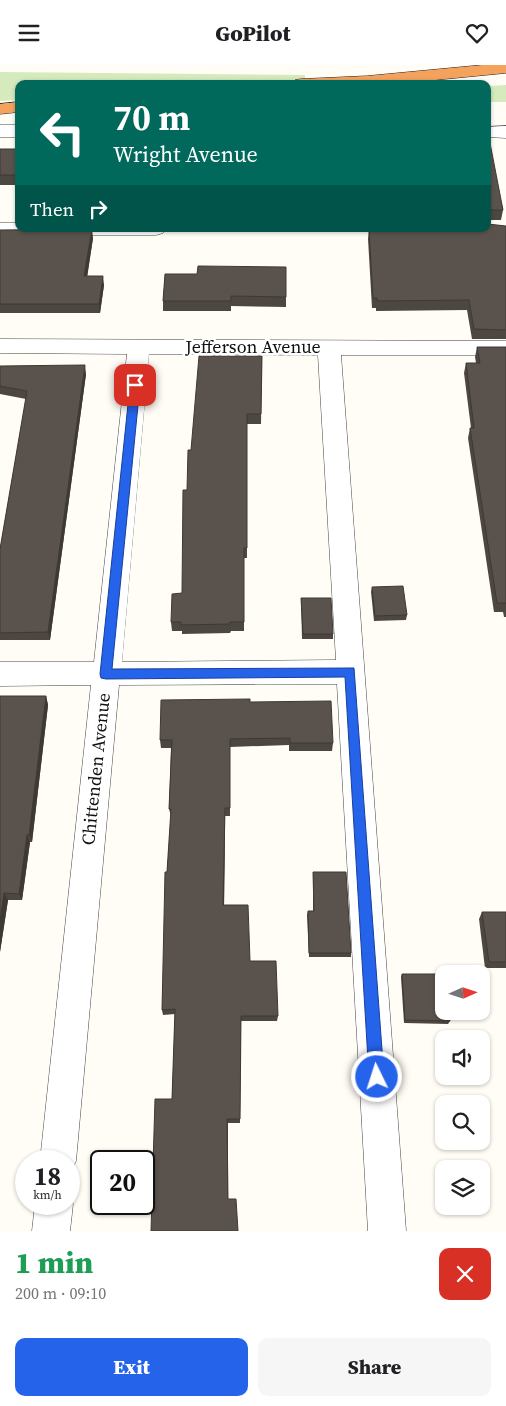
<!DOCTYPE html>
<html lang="en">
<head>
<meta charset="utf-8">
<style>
  :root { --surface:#fff; --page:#f6f6f6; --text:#202124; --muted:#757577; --accent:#2563eb }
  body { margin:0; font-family:"Source Serif 4",serif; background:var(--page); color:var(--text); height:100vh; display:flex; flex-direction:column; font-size:19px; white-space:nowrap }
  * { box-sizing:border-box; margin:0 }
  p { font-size:16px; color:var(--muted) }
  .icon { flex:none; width:28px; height:28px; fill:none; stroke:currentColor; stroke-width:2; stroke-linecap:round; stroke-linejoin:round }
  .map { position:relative; height:1166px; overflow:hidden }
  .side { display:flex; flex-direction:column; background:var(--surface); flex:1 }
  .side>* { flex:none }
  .top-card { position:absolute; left:15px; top:15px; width:476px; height:152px; border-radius:10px; box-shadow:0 1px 4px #0004; background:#00695c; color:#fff; overflow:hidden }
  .needle { width:32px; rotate:87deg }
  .controls { position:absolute; left:435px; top:900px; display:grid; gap:10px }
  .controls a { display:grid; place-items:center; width:55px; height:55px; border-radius:10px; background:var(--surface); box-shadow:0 1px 4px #0004; font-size:25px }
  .speed { position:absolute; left:15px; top:1085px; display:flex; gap:10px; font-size:25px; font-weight:700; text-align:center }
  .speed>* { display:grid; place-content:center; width:65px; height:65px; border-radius:50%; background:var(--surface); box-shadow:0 1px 4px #0004; line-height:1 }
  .speed small { font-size:12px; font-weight:400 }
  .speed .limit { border:2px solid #111; border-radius:8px; background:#fff; color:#111 }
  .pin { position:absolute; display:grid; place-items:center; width:42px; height:42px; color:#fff; margin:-21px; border-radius:10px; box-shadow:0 2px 8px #0006 }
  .me { position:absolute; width:55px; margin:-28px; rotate:356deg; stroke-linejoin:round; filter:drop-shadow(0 0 4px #0008) }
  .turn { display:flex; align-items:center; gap:18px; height:105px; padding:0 15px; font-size:22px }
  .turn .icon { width:65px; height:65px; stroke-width:2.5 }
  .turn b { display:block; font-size:35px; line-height:42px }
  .then { display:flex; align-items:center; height:48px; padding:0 15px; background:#0003; gap:10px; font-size:19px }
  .round { display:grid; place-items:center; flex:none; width:52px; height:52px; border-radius:10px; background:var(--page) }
  .overview { display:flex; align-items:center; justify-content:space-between; height:85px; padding:0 15px }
  h1 { font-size:30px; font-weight:800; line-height:38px; color:#1e9e55 }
  .button { display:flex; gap:10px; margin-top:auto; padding:10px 15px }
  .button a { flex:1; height:58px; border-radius:10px; background:var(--accent); color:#fff; font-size:20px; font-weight:800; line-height:58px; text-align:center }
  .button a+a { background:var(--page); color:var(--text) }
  header { display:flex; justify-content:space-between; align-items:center; height:65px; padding:0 15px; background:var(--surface); font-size:22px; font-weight:800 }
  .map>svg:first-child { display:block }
</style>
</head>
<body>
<header><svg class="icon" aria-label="menu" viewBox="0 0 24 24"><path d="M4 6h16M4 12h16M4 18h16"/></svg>GoPilot<svg class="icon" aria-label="heart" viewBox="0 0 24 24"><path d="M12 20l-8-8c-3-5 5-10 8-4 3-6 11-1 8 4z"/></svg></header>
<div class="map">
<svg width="506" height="1166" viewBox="0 0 506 1166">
  <rect width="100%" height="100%" fill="#fffdf5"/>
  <g fill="#d5ebbd">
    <polygon points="0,7 305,10 305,14 230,19 19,19 19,35 0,36"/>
    <polygon points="506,20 506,37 488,37 488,21"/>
  </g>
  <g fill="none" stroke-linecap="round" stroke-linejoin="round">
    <defs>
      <g id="minor">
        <rect x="0" y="60" width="19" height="12"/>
        <polygon points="506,61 506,73 488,72 488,62"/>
        <polygon points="0,158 19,158 19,164 166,164 163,168 156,170 0,170"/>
        <path d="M0 274 506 276V290H341L406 1166H368L337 619 119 620 76 1096 69 1110V1096H40L91 620 0 621V597H94L127 289 0 288ZM149 289 318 290 336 595 122 597Z"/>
        <polygon points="69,1130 73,1139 70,1166 32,1166 35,1139 69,1139"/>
      </g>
      <g id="highway">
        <polygon points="483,0 506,0 506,8 394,19 292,19 295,15 301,14 367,11"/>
        <polygon points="19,37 19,47 0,49 0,39"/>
      </g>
    </defs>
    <use href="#minor" stroke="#444" stroke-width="1"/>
    <use href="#highway" stroke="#222" stroke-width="1"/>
    <use href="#minor" fill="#fff" fill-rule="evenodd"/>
    <use href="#highway" fill="#f5a25d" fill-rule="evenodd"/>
  </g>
  <g fill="#4d4742">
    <polygon points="488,78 503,145 501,155 488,155"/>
    <rect x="0" y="84" width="19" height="36"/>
    <polygon points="506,161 506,274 472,274 467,245 376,246 376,243 372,243 368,174 369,164 488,164"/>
    <polygon points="0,165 93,173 87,211 104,220 100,248 0,248"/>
    <polygon points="165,209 286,232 286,242 231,241 231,246 163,246 163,236"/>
    <polygon points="477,282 506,282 506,552 504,552 503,547 494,547 468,373 470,363 471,363 464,308 466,298 476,298 475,292"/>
    <polygon points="262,291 261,359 247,359 247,493 244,493 244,566 231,566 230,568 182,569 182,566 172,566 171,557 182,528 187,425 191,385"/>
    <polygon points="0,301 86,309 50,575 0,575 0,484 26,334 0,329"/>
    <polygon points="372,522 407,550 406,555 374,556 371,527"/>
    <polygon points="301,533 333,569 333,574 302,574"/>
    <polygon points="0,631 46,631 48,640 32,777 30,777 22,835 8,835 0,887"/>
    <polygon points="250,637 333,678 332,686 289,686 289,680 230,682 230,751 225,751 224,840 250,896 278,951 277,956 241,956 240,1058 228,1058 228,1134 238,1166 172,1034 175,949 163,950 162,945 167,807 171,751 169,744 171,683 161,683 160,675"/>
    <polygon points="313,807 351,888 351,892 309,892 307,850 308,846 313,846"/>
    <polygon points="482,847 506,847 506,903 485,903 479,854"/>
    <polygon points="402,909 450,956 448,959 404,958 401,912"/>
  </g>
  <g fill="#3f3936">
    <polygon points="92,164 93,173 86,220 84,211"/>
    <polygon points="103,211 104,220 100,248 99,239"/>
    <polygon points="85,300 86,309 50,575 48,567"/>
    <polygon points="46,631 48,640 32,777 29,770"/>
    <polygon points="225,743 225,751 224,846 223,840"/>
    <polygon points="27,770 30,777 22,835 19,829"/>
    <polygon points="4,828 8,835 0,887 0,857"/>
  </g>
  <g fill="#5a524d" stroke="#3f3936">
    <polygon points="488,78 490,78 503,145 489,145 488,153"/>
    <rect x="0" y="84" width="19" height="26"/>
    <polygon points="488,159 506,161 506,265 474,264 469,235 377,236 377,233 373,233 369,164 488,164"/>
    <polygon points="92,164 84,211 103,211 99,239 0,239 0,165"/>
    <polygon points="198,201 286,202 286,232 231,231 231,236 163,236 165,209 197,209"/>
    <polygon points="477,282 506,282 506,539 506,538 497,538 470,363 474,363 466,298 480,298"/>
    <polygon points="199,291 262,291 261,349 247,349 247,483 244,483 244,557 230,557 230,559 181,560 181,557 171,557 172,529 182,528 183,425 187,425 188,385 191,385"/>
    <polygon points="85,300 48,567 0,568 0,484 27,326 0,321 0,301"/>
    <polygon points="403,521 407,550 375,551 372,522"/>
    <polygon points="301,533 331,533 333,569 303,569"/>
    <polygon points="0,631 46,631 29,770 27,770 19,829 4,828 0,857"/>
    <polygon points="250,634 250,637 331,636 333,678 290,678 290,673 230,674 230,743 225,743 223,840 248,840 250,896 276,896 278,951 241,951 240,1054 227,1054 228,1134 236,1134 238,1166 151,1166 155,1034 172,1034 175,944 162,945 165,807 167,807 171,744 169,744 172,675 160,675 161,635"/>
    <polygon points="313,807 346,807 351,888 309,888 308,846 314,846"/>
    <polygon points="482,847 506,847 506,897 489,897"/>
    <polygon points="402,909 444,909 444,946 449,946 450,956 405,955"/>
  </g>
  <polygon fill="#2563eb" stroke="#184099" points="135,317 140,320 112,604 354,603 384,1012 382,1017 377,1019 371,1017 369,1012 345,612 106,614 101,613 100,609 130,320"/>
  <g text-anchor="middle" stroke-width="5" stroke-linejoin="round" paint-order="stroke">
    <g font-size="18" fill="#111" stroke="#fff">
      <text x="253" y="288">Jefferson Avenue</text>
      <text transform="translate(96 704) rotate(-84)" y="6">Chittenden Avenue</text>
    </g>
  </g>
</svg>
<div class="controls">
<a><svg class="needle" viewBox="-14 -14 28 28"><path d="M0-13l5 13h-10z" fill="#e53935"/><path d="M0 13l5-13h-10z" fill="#757577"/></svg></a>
<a><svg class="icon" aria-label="sound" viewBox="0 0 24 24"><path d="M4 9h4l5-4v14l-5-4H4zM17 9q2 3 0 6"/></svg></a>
<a><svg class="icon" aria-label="search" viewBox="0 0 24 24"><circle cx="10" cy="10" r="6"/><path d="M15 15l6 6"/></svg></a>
<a><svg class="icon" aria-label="layers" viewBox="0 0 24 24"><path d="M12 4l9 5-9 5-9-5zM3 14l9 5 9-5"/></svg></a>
</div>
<div class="speed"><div>18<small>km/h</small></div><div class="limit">20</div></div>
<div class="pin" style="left:135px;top:320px;background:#d93025"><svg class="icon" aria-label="arrive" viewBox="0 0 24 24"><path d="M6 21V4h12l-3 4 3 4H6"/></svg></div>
<svg class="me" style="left:377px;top:1012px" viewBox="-20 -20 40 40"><circle r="17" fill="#2563eb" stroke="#fff" stroke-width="3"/><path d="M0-11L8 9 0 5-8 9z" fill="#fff"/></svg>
<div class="top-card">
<div class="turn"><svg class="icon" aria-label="left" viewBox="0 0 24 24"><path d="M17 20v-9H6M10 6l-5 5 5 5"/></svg><div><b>70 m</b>Wright Avenue</div></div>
<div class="then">Then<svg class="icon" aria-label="right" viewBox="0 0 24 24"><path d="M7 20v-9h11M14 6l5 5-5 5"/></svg></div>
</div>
</div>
<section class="side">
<div class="overview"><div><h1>1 min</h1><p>200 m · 09:10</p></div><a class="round" style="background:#d93025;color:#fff"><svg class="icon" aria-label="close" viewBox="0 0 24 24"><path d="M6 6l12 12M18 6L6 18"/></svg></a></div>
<div class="button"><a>Exit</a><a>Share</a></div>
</section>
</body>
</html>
